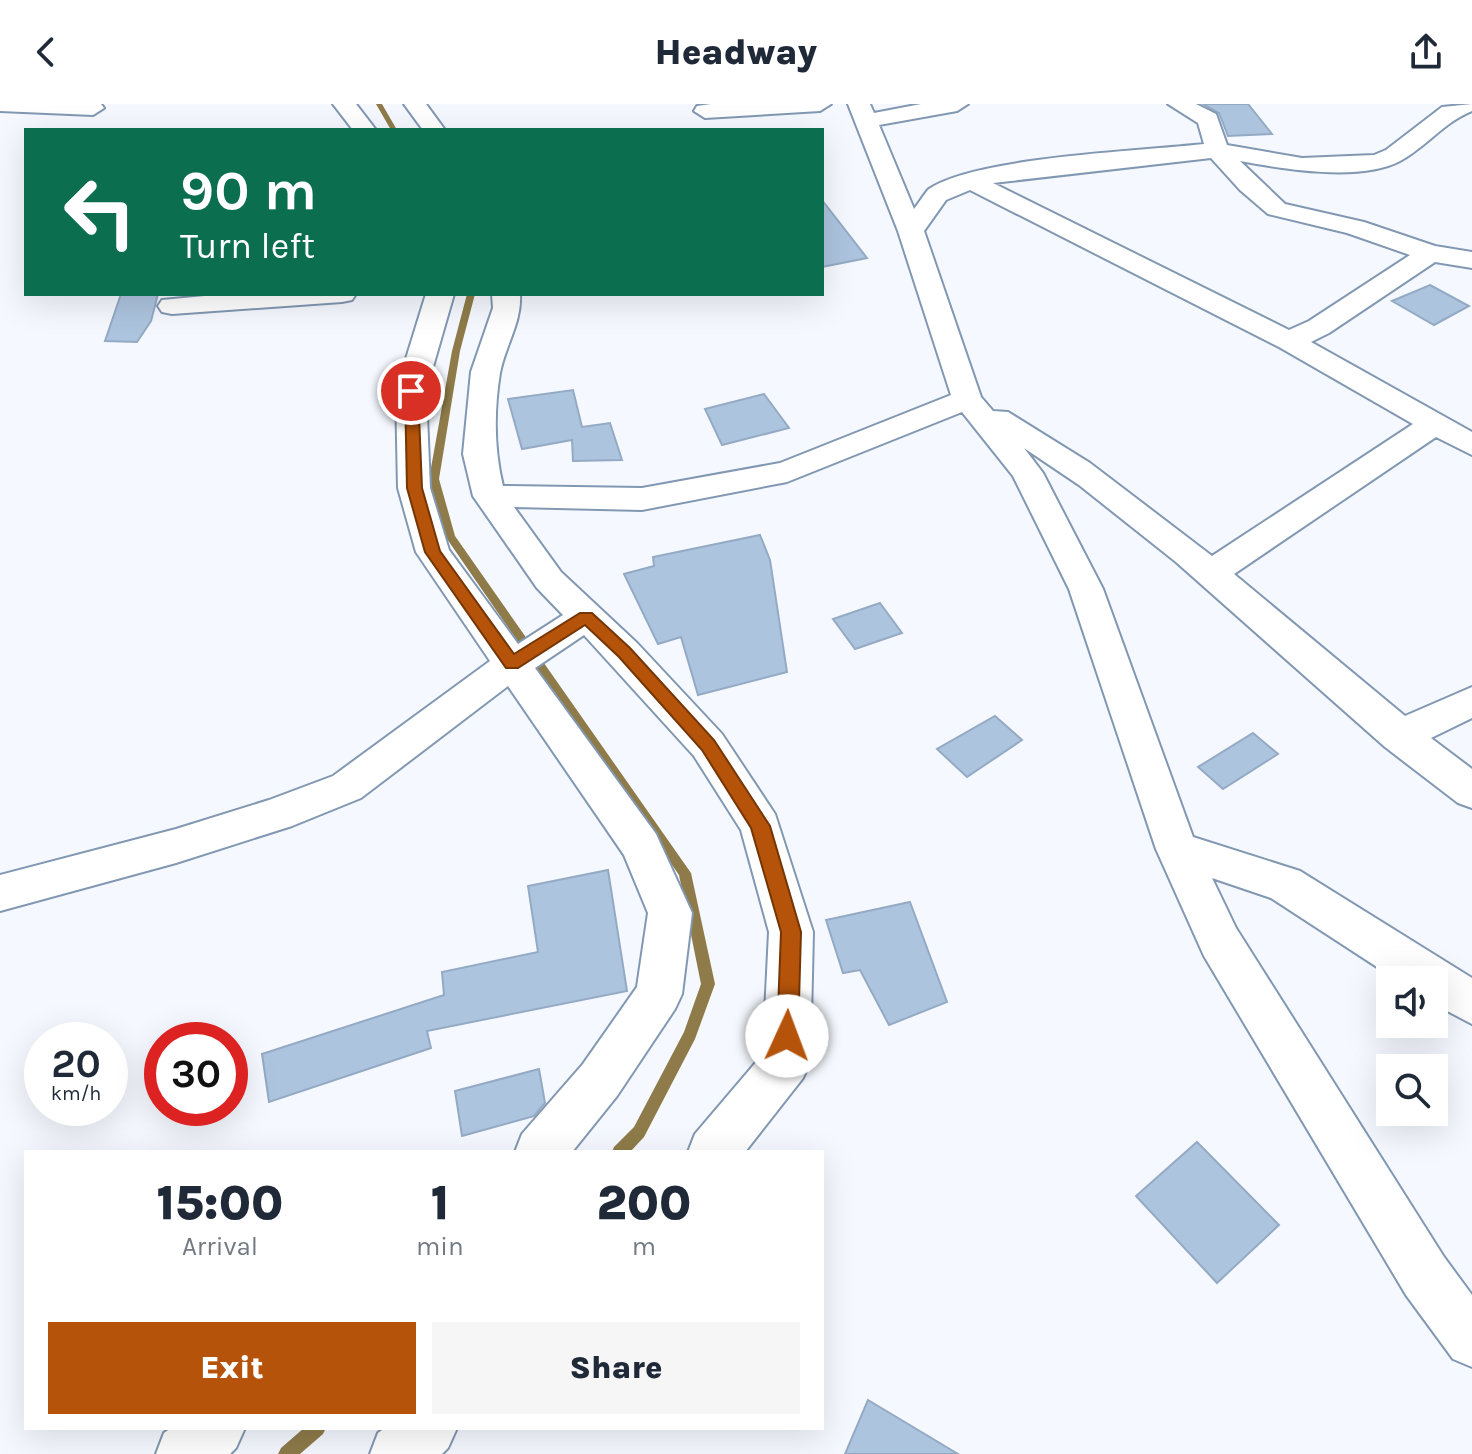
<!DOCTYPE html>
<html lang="en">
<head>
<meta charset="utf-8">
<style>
  :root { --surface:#fff; --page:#f6f6f7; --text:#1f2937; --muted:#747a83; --accent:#b45309 }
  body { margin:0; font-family:Karla,sans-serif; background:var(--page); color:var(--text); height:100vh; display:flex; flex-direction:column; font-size:30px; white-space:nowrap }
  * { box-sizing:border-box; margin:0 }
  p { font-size:26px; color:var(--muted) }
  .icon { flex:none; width:44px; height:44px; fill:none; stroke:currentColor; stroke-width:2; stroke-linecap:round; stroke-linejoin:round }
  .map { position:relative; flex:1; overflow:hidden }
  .side { position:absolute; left:24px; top:1046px; width:800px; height:280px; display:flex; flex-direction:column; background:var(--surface); border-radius:0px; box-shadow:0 8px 32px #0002 }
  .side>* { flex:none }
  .hud { position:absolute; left:24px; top:24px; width:800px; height:168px; border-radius:0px; box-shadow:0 8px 32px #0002; background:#0b6e4f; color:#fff; overflow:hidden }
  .fabs { position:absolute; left:1376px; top:862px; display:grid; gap:16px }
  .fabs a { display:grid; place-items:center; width:72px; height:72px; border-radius:0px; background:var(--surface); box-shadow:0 8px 32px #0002; font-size:40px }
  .speed { position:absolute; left:24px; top:918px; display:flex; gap:16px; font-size:40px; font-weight:700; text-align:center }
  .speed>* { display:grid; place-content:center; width:104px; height:104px; border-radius:50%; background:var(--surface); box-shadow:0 8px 32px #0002; line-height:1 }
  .speed small { font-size:20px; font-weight:400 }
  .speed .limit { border:12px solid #d22; background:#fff; color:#111 }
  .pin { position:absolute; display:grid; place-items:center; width:68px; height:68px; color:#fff; margin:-34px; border:4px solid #fff; border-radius:50%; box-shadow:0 2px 8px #0007 }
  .me { position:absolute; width:88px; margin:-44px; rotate:2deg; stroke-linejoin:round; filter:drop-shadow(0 0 6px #0008) }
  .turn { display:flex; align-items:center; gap:28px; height:168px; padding:0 24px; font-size:36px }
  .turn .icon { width:104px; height:104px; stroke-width:2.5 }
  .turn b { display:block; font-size:56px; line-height:68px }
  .eta { display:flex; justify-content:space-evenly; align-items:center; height:136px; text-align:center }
  .eta b { font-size:48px; font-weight:800; line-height:56px }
  .primary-button { display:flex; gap:16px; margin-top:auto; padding:16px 24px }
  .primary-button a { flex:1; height:92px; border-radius:0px; background:var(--accent); color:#fff; font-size:32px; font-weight:800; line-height:92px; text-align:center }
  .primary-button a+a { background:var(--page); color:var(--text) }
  header { display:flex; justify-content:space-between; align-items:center; height:104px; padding:0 24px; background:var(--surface); font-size:36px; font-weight:800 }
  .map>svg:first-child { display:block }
</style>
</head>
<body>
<header><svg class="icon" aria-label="back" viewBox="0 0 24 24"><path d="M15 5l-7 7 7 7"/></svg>Headway<svg class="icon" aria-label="share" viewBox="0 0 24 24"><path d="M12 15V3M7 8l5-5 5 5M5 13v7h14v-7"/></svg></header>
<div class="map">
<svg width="1472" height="1350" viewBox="0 0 1472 1350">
  <rect width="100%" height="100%" fill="#f5f9ff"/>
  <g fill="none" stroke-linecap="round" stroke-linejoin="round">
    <g fill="#8e7b49" fill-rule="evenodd">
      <polygon points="376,0 382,0 397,26 391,26"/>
      <polygon points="467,190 475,190 460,247 439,375 455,432 691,769 715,880 695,935 644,1033 630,1048 612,1048 614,1043 634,1023 684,928 701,880 679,771 445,432 429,375 452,247"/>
      <polygon points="304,1324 326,1324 323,1330 300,1350 278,1350 281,1344"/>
    </g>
  </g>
  <g fill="#adc4df" stroke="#94aac4" stroke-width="2">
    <polygon points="1203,0 1248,0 1272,30 1228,32 1219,9"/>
    <polygon points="822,96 867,154 822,163"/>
    <polygon points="1430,181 1469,202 1434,221 1392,197"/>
    <polygon points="121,190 158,190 151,217 137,238 105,237"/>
    <polygon points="573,286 582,323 610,319 622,356 573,357 572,336 522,345 508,295"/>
    <polygon points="764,290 789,324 722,341 705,305"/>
    <polygon points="760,431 770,456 787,568 698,591 681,533 658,540 624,470 654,462 653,453"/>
    <polygon points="880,499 902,529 855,545 833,515"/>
    <polygon points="995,612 1022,636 967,673 937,645"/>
    <polygon points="1253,629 1278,650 1223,685 1198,663"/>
    <polygon points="608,766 627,887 427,927 431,944 269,998 262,950 444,891 442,868 538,848 528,782"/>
    <polygon points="910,798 947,898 889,921 860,866 843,869 826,816"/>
    <polygon points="539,965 545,999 534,1012 462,1032 455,987"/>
    <polygon points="1197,1038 1279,1121 1217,1179 1136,1092"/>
    <polygon points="868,1296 958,1350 845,1350"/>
  </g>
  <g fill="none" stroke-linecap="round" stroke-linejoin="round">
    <defs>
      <g id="minor">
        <polygon points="0,0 101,0 104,4 93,11 0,7"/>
        <polygon points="333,0 356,0 376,26 353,26"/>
        <polygon points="404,0 426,0 445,26 423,26"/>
        <polygon points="711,0 831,0 820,7 705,14 694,7 697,2"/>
        <path d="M848 0H870L874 9 921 0H968L957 7 879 21 914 105C919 99 924 90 929 85 976 53 1142 47 1204 40L1198 19 1168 0H1196L1216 10 1227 41 1302 54 1374 51 1386 46 1442 3 1472 0V7C1444 18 1426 43 1400 57 1361 78 1283 65 1240 57L1285 100 1364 118 1435 142 1472 148V164L1435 158 1329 229 1311 238 1472 328V351L1436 333 1234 470 1405 612 1472 583V614L1431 634 1472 665V704L1458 699 1385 643 1176 458 1079 381 1024 344 1043 369 1103 485 1193 733 1300 767 1472 874V920L1434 900V876H1397L1271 794 1212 774 1236 824 1444 1153 1472 1191V1263L1453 1255 1406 1191 1204 852 1156 745 1069 485 1013 372 962 308 787 378 642 406 514 403 561 468 637 539 722 630 775 710 813 828 810 958 803 974 745 1048H688L695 1030 763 950 769 828 741 726 694 652 584 531 535 564 656 730 692 809 682 890 675 905 617 992 572 1048H515L522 1030 583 960 637 883 648 809 624 751 508 582 361 694 292 722 176 759 0 807V771L176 725 269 696 333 672 490 557 416 448 398 384 396 287 426 190H454L426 287 430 384 449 446 518 540 563 511 537 484 473 392 463 350 471 268 493 204 492 190H520C522 218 505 242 500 269 494 306 494 345 503 382L642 384 780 359 951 291 898 127ZM1211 54 1240 86 1268 110 1347 129 1410 151 1309 217 1289 226 993 79ZM970 86 1279 243 1413 320 1212 452 1090 359 1008 308 993 307 981 293 924 127 946 96Z"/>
        <polygon points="226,190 356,190 352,196 342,198 172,210 162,208 158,202 162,196"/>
        <polygon points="171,1324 245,1324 236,1344 230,1350 156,1350 164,1329"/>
        <polygon points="385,1324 457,1324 448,1344 442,1350 370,1350 378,1329"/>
      </g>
    </defs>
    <use href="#minor" stroke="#8298b2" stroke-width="4"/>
    <use href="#minor" fill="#fff" fill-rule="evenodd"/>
  </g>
  <polygon fill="#b45309" stroke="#753606" stroke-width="2" points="411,283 418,287 422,384 440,447 514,550 580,509 592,509 630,544 714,636 770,722 801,828 798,932 795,939 787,942 780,939 777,932 781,828 751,724 702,646 619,553 585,521 518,564 506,564 425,448 407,384 405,287"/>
</svg>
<div class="fabs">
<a><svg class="icon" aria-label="sound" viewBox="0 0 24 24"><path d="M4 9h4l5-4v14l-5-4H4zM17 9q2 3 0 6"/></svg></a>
<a><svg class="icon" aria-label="search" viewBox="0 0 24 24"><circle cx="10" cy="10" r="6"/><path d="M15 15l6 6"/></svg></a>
</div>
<div class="speed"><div>20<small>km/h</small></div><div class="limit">30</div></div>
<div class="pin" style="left:411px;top:287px;background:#d93025"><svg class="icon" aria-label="arrive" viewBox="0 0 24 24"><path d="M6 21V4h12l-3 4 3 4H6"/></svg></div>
<svg class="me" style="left:787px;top:932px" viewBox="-20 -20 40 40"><circle r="19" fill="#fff"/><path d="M0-13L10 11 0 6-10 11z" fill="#b45309"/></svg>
<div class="hud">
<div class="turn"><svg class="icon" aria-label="left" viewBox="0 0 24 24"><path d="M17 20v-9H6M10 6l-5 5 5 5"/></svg><div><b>90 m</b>Turn left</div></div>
</div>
<section class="side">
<div class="eta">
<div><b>15:00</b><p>Arrival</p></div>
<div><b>1</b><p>min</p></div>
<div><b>200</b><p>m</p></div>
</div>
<div class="primary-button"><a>Exit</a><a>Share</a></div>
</section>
</div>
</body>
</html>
